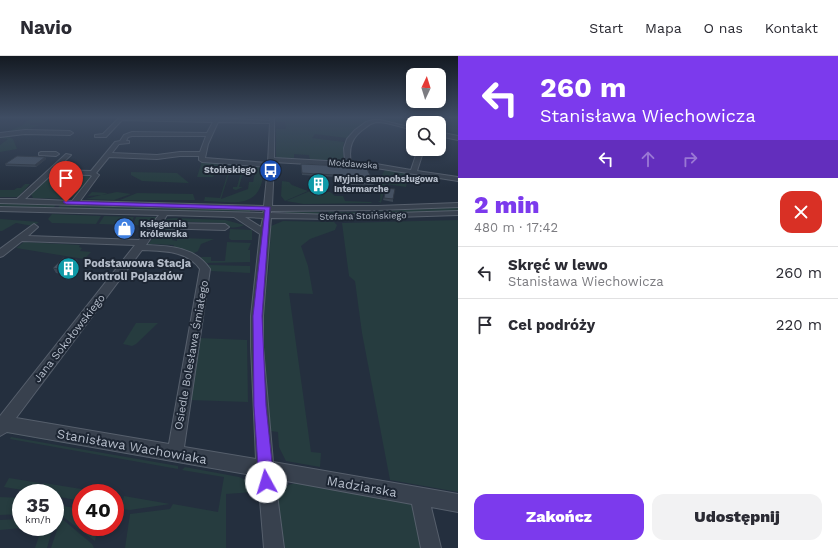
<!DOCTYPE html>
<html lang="pl">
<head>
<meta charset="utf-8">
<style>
  :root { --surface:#fff; --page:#f2f2f3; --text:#2b2b33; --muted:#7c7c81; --line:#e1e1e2; --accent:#7c3aed }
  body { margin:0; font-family:"Work Sans",sans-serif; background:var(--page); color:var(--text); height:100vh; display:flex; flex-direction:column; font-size:15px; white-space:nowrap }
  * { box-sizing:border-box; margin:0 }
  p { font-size:13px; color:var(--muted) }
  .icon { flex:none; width:22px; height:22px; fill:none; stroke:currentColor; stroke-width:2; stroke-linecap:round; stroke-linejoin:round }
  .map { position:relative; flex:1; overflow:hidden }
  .details { display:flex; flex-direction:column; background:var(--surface); width:380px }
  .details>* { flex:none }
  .top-card { background:#7c3aed; color:#fff; overflow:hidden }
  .needle { width:26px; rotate:4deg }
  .buttons { position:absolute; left:406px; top:12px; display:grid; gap:8px }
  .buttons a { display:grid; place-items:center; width:40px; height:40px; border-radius:8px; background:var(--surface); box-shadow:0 2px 6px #0003; font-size:20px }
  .speed { position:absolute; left:12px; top:428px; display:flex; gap:8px; font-size:20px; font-weight:700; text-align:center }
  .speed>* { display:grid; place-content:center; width:52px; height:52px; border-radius:50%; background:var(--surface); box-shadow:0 2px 6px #0003; line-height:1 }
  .speed small { font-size:10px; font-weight:400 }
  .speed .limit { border:6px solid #d22; background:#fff; color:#111 }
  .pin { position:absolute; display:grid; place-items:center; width:34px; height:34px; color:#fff; margin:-41px -17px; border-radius:50% 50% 50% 0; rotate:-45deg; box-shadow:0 0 4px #0007 }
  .pin .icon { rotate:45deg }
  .me { position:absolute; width:44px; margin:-22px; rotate:354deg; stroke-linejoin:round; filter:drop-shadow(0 0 3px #0008) }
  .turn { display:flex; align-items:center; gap:14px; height:84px; padding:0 16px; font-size:18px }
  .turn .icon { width:52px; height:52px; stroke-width:2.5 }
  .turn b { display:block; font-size:28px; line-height:34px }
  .lanes { display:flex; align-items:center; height:38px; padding:0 16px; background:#0003; justify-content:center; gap:20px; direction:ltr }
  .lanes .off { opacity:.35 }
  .round { display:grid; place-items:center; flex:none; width:42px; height:42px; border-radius:12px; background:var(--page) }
  .overview { display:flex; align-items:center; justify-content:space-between; height:68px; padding:0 16px }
  h1 { font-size:24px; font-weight:800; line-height:30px; color:var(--accent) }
  .cta { display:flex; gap:8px; margin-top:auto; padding:8px 16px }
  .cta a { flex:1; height:46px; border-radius:12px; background:var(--accent); color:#fff; font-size:16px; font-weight:800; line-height:46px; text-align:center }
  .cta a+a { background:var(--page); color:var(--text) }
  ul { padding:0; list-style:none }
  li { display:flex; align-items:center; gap:12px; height:52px; padding:0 16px; border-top:1px solid var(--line) }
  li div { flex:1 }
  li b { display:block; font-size:15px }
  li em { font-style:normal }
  header { display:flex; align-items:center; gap:24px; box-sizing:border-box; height:56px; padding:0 20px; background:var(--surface); border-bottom:1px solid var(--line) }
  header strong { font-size:19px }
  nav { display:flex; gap:22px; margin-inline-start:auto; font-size:14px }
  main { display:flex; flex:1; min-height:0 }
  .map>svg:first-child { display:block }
</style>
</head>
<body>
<header>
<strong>Navio</strong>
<nav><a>Start</a><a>Mapa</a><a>O nas</a><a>Kontakt</a></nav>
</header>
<main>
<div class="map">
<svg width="458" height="492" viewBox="0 0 458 492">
  <rect width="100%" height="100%" fill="#242f3e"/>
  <g fill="#263c3f">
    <polygon points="30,62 39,62 46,66 31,67 30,69 40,69 26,74 2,78 23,69"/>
    <polygon points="276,62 378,62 376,65 370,64 371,65 355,73 347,82 315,78 312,82 344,86 343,93 344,106 310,104 309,99 294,98 294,103 276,102 276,73 286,73 285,66 276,66"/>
    <polygon points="458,62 458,81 446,78 457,77 439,72 439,67 413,67 413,71 378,65 381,63"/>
    <polygon points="7,80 13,83 17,93 0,96 0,89 8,83 0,82"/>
    <polygon points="202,105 219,106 213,121 197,121"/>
    <path d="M231 107 248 109H245L239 131H243L236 134 233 133V131H237L243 109 232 108 221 143 248 133 249 126H253L257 109 264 111C262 154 237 146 204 145L205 141 220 142Z"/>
    <polygon points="386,112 409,116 406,131 386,128 381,147 378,145 380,145 381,128 378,122 382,119"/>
    <polygon points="131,116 177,117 189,127 142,125 131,119"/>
    <polygon points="53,118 90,119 92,120 75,140 68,143 33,142 31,138"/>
    <polygon points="282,125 289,126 292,129 308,135 285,145 281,140"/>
    <polygon points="25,128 30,128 18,141 0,141 0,134 14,134 17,132 21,132"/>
    <polygon points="310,135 330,136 335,140 343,140 345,145 371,146 372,147 304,148 286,145"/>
    <polygon points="92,136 108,137 102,139 117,136 131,138 114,144 86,143 101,139 88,140"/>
    <polygon points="137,137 193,138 195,144 120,144"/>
    <polygon points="0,146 57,148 53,152 0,151"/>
    <polygon points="61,148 250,153 250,156 57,153"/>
    <polygon points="458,150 458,155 341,160 286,158 285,156 374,156"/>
    <polygon points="52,158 101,160 96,168 52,167 48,163"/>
    <polygon points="104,160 134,161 130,169 99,168"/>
    <polygon points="136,161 157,161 152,170 133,169"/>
    <path d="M174 162 225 164 244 169C238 173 225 172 220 167L170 165 168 168H164L167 163Z"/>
    <polygon points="0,163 39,166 33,170 16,167 2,175 0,175"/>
    <polygon points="458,164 458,436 390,424 362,277 355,225 349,220 342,167"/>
    <polygon points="283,165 334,166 337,169 335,174 310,183 301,190 308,210 313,238 289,237 311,396 321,397 320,411 286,405 279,391 278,376 271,375 263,291 263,260 269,212 271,170"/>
    <polygon points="161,171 173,172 172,175 167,175 164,181 172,182 172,184 177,185 177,182 214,183 201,188 198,195 192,198 173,192 174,189 152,188 150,191 147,190"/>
    <polygon points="230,173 252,174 252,184 231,184 229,182"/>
    <polygon points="24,186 80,189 79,191 82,192 80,195 91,196 84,203 16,192"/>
    <polygon points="227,186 251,187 248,194 250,194 250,206 205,207 200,203 201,201 211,201 211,205 225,205"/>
    <polygon points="208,209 250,210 250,217 211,215 209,214 207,210"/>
    <polygon points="136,267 158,267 136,288 132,290 123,288"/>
    <polygon points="199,282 247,284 248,346 189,344"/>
    <polygon points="9,376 241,416 243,418 7,377"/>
    <polygon points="11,381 178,410 178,413 10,383"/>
    <polygon points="185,411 239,421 245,424 254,436 226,438 226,492 125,492 130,458 170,453 173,448 218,456 224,421 182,414"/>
    <polygon points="9,422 40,427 35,436 4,431"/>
    <polygon points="44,427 106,437 81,437 81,445 55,440 55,437 39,437"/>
    <path d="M296 427 415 441 427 492H285C283 478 271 441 284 431 287 429 292 428 296 427Z"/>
    <polygon points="124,440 170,448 130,454 120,453"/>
    <polygon points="0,441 21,442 21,458 0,459"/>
    <polygon points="63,450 81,453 81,471 98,471 95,485 62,460 61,457"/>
    <polygon points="61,462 92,488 94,492 51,492"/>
    <polygon points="21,463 22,472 0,474 0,464"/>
    <polygon points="42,471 53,471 47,492 35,492"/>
  </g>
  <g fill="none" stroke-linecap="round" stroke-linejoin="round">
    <defs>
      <g id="minor">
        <path d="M119 62H219L270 65V62H274V102L345 106 344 92 347 83 355 74 366 66 373 64H380L413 72V74C401 71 388 66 376 66 372 67 368 69 365 72 352 81 348 91 351 107L376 108 411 114 418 93H424L417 115 458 121V125L376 112 274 106 272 150H378L458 147V151L378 154 271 155V157L334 159 458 155V159L334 163 271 162 263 260V291L273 406 458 438V456L431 451 441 492H421L412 448 275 423 284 492H264L258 420 7 376 0 380V360L135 189 22 185 3 200 0 201V193L34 168 38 171 28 180 139 184 159 159 0 155V151L263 157 264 154 0 147V143H17L66 98 71 99 55 114 91 115 115 86 120 85 124 79 132 76 207 77 213 66 122 64 106 81H95V79L103 78ZM218 66 270 67 268 107 205 102 208 88ZM132 80H206L200 96H180L157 99 112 97 119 88 129 87V85H126L128 81ZM180 100H199V104L202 106 268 111 264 150 80 145 99 119 96 117 109 101 157 103ZM52 118 90 119 92 120 72 145 25 143ZM167 159 234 161 260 178 251 260V291L256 403 184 391 210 213C195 191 171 190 146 189L158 172 225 174 229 171 225 168 162 167ZM245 161 263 162 261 171ZM142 194C162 195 187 194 200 213L169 388 16 362Z"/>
        <polygon points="25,74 70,75 73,77 70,79 25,78 0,81 0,77"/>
        <polygon points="439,76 458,80 458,84 439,80"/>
        <polygon points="41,96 56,96 59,98 56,100 39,99 39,97"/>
      </g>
    </defs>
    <use href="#minor" stroke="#565f6c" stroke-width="2"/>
    <use href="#minor" fill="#38414e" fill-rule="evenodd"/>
  </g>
  <g fill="#3b4654">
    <polygon points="45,101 46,103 36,111 6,110 5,108"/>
    <polygon points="301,108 374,127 373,130 366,129 366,131 338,128 336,121 302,119"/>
    <polygon points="386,134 393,143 393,146 383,144"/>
    <polygon points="77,204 79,209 70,220 56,217 53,212"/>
  </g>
  <g fill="#303945">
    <polygon points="45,101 46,103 36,111 35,109"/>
    <polygon points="77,204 79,209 70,220 68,215"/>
  </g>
  <g fill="#455162" stroke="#303945">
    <polygon points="17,100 45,101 35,109 5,108"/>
    <polygon points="301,108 366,111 374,127 366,127 366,129 338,126 336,119 302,117"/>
    <polygon points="386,132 395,133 393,143 384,142"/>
    <polygon points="63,202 77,204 68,215 53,212"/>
  </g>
  <linearGradient id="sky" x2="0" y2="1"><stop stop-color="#141a22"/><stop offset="0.47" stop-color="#3f4d63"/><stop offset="1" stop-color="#3f4d63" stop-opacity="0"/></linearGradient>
  <rect width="458" height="131" fill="url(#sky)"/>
  <polygon fill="#7c3aed" stroke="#51269a" points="64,145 270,151 262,260 266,350 274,426 271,431 266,433 261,431 259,426 254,350 253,260 265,154 66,148 63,146"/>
  <defs>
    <symbol id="bus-disc" viewBox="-11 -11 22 22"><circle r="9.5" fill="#1a4fb4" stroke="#1d2633"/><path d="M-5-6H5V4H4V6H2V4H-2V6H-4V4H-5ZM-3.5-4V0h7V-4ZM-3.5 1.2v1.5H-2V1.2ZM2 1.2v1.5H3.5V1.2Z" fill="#fff"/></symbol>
    <symbol id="building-disc" viewBox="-11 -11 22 22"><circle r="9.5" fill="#0f9aa8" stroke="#1d2633"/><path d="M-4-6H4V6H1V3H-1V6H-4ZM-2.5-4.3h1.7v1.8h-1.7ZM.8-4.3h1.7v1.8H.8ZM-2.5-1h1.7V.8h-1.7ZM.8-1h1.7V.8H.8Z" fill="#fff"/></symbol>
    <symbol id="shop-disc" viewBox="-11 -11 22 22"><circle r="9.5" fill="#3f7fe0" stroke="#1d2633"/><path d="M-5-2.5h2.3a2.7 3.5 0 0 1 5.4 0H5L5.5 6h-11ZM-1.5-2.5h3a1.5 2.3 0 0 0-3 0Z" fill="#fff"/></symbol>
  </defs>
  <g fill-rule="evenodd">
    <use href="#bus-disc" x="258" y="102" width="25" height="25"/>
    <use href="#building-disc" x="306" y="116" width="25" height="25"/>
    <use href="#shop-disc" x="112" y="160" width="25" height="25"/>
    <use href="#building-disc" x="56" y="200" width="25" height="25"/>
  </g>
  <g text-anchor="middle" stroke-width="4" stroke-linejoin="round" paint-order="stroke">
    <g font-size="9" fill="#b4bcc9" stroke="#1d2633">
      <text transform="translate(353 108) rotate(4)" y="3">Mołdawska</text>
      <text transform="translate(363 160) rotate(-1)" y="3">Stefana Stoińskiego</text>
    </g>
    <g font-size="9" font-weight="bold" fill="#b4bcc9" stroke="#1d2633" text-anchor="start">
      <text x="256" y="117" text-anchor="end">Stoińskiego</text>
      <text x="334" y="126">Myjnia samoobsługowa<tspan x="334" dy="10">Intermarche</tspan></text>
      <text x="140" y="171">Księgarnia<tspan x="140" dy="10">Królewska</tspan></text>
    </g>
    <g font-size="11" font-weight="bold" fill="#b4bcc9" stroke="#1d2633" text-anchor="start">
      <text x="84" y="211">Podstawowa Stacja<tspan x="84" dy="13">Kontroli Pojazdów</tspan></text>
    </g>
    <g font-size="11" fill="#b4bcc9" stroke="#1d2633">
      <text transform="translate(69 282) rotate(-52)" y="4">Jana Sokołowskiego</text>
      <text transform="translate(191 299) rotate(-80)" y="4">Osiedle Bolesława Śmiałego</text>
    </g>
    <g font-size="13" fill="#b4bcc9" stroke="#1d2633">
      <text transform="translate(132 390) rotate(10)" y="5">Stanisława Wachowiaka</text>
      <text transform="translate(362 430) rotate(10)" y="5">Madziarska</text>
    </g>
  </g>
</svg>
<div class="buttons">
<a><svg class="needle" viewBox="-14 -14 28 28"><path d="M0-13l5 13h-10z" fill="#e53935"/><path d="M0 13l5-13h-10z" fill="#7c7c81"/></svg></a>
<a><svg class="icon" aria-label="search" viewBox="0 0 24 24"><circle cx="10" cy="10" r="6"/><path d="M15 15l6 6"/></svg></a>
</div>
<div class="speed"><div>35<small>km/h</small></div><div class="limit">40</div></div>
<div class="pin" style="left:66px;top:146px;background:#d93025"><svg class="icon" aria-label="arrive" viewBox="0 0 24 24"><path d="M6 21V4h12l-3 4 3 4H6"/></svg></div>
<svg class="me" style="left:266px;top:426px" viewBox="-20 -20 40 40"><circle r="19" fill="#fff"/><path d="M0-13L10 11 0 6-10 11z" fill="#7c3aed"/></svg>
</div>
<section class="details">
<div class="top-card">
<div class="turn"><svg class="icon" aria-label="left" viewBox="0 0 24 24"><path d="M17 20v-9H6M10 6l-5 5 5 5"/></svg><div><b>260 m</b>Stanisława Wiechowicza</div></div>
<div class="lanes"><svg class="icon" aria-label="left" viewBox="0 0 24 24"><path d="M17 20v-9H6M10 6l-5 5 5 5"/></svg><svg class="icon off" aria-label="ahead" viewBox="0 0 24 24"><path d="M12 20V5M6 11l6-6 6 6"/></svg><svg class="icon off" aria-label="right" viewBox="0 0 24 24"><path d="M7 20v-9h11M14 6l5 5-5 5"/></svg></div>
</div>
<div class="overview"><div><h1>2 min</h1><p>480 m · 17:42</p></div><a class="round" style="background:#d93025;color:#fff"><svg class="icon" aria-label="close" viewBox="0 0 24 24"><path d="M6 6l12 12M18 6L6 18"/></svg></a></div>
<ul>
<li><svg class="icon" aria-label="left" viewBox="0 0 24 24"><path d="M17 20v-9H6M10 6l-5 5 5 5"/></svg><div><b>Skręć w lewo</b><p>Stanisława Wiechowicza</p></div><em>260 m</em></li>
<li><svg class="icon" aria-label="arrive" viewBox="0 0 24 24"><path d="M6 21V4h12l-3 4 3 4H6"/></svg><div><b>Cel podróży</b></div><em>220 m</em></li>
</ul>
<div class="cta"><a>Zakończ</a><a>Udostępnij</a></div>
</section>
</main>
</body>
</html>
